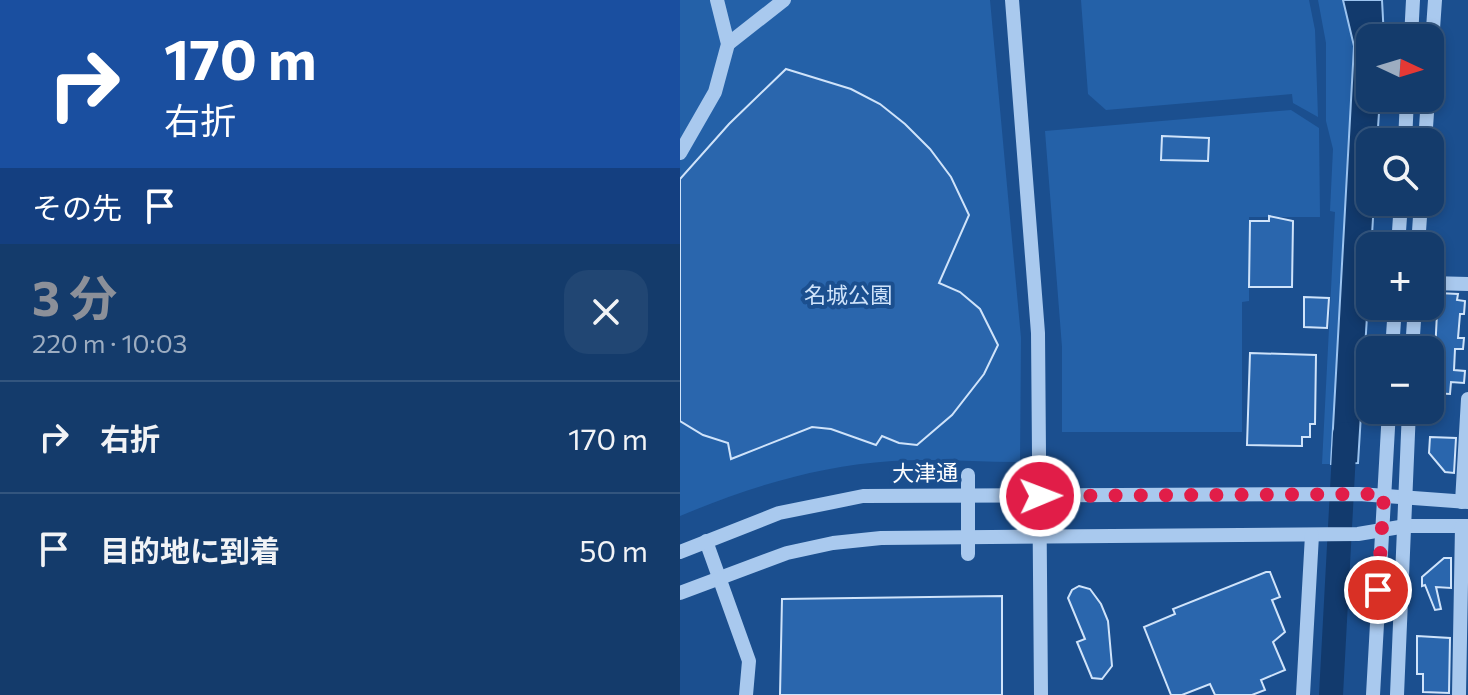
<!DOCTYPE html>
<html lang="ja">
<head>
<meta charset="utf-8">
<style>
  :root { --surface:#143b6b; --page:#214673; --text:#f1f3f6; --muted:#9dadc1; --line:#33557e; --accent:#8c9099 }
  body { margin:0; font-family:Commissioner,"Noto Sans JP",sans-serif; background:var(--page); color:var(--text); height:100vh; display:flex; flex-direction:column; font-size:30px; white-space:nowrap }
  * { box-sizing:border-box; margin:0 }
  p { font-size:26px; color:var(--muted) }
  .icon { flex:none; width:44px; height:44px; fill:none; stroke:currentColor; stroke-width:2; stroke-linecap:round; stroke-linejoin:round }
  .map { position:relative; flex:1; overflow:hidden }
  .drawer { display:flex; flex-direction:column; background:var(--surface); width:680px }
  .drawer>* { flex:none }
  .top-card { background:#1a4fa0; color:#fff; overflow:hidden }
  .needle { width:52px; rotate:94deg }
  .buttons { position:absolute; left:676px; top:24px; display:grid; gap:16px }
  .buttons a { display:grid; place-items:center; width:88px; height:88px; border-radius:16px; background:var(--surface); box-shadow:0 4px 12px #0003,0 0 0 2px var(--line); font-size:40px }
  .pin { position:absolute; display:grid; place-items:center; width:68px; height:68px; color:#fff; margin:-34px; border:4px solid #fff; border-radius:50%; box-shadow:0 2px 8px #0007 }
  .me { position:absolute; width:88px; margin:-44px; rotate:89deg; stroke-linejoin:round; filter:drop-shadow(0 0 6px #0008) }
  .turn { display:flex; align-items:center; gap:28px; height:168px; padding:0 32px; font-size:36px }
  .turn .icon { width:104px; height:104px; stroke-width:2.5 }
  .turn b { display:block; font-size:56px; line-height:68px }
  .then { display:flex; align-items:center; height:76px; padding:0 32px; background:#0003; gap:16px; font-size:30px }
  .round { display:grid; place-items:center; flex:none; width:84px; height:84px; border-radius:24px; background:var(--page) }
  .summary { display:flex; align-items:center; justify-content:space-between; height:136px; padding:0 32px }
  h1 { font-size:48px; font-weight:700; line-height:60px; color:var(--accent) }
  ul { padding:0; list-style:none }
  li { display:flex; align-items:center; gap:24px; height:112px; padding:0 32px; border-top:2px solid var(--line) }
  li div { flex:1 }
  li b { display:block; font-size:30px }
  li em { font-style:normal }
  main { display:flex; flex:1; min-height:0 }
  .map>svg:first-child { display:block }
</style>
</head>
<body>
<main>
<section class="drawer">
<div class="top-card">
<div class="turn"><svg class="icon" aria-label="right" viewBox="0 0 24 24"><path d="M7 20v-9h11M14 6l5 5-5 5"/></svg><div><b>170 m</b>右折</div></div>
<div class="then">その先<svg class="icon" aria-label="arrive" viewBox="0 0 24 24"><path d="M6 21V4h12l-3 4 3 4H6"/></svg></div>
</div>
<div class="summary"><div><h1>3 分</h1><p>220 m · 10:03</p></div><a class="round"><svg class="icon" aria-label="close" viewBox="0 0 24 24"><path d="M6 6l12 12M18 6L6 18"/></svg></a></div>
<ul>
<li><svg class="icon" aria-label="right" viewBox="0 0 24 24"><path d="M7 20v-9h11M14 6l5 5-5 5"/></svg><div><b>右折</b></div><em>170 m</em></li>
<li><svg class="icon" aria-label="arrive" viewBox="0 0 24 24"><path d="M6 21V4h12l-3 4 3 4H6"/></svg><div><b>目的地に到着</b></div><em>50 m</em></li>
</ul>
</section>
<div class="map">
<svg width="788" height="695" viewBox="0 0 788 695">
  <rect width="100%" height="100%" fill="#1b4f8f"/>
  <g fill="#2461a8">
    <path d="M0 0H310L341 338 340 462C298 462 254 458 212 461 137 466 69 487 0 516Z"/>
    <polygon points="401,0 629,0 635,30 638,117 613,103 612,94 426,110 408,94"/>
    <polygon points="638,0 663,0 674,46 651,464 642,464 655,212 650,211 653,149 646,121 646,43"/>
    <polygon points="611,110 639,128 640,217 569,217 569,301 562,302 562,432 382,432 382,347 365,131"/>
  </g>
  <polygon fill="#123a6d" stroke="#9cc4f0" stroke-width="2" points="663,0 702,0 704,38 690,38 690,98 700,98 697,142 690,142 690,202 694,202 678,463 651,464 674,46"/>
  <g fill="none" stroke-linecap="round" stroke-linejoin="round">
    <polyline stroke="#123a6d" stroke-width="24" points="651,695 665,434"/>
  </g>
  <g fill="#2a66ad" stroke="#cfe3fa" stroke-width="2">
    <polygon points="106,69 171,89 200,104 225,124 250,149 271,177 289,215 259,283 280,292 300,309 318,345 304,374 272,415 237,445 219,443 202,436 196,445 151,429 132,427 51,459 48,443 23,435 0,421 0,179 49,124"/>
    <polygon points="482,136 529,138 528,161 481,160"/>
    <polygon points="589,216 613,221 612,287 569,287 570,221 589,221"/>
    <polygon points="758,293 778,294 777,300 785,301 784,314 780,314 778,338 784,338 783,349 775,349 774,370 785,371 784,383 771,382 770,394 753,393"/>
    <polygon points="624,297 649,298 647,328 624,327"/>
    <polygon points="570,353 636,355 635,424 630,424 630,437 622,437 622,446 567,445"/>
    <polygon points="750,437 776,438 774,473 765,472 749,453"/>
    <polygon points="764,558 771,558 771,588 756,587 761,609 755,610 745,585 742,586 742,577"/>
    <polygon points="586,572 590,572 600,597 592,600 605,632 593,642 605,670 581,680 585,690 572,695 535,695 530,684 502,695 491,695 464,627 495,614 493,609"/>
    <polygon points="399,586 410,589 421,604 428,621 432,666 422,679 412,678 397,642 405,639 388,598 392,590"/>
    <polygon points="322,596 322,695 100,695 102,599"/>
    <polygon points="737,636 770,638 769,693 743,692 743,674 737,674"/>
  </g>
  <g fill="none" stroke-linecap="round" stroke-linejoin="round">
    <g stroke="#a9c9ee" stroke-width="14">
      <polyline points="332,0 358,333 361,695"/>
      <polyline points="731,38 733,0"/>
      <polyline points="48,44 104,0"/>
      <polyline points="750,72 755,0"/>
      <polyline points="725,142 727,98"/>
      <polyline points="745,142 748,98"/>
      <polyline points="0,153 35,92 48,44 37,0"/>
      <polyline points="718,246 721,202"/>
      <polyline points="738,246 741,202"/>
      <polyline points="750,283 788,284"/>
      <polyline points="712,350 715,306"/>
      <polyline points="732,350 735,306"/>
      <polyline points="782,502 788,399"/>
      <polyline points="26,541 69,661 66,695"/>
      <polyline points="0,552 99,513 183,496 679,494 788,502"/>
      <polyline points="0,593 107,553 153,543 201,538 678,534 726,526 788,526"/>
      <polyline points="623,695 632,535"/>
      <polyline points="693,695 709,410"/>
      <polyline points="717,695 729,410"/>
      <polyline points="779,695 782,526"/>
    </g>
    <polyline stroke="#a9c9ee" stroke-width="14" points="288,554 288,475"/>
  </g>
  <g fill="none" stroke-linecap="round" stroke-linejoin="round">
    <polyline stroke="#e11d48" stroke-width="14" stroke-dasharray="0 25.2" points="360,496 704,494 698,590"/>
  </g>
  <g text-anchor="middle" stroke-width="8" stroke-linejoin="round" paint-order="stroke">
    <g font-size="22" fill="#cfe3fa" stroke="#1b4f8f">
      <text x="168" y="303">名城公園</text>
    </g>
    <g font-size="22" fill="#fff" stroke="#1b4f8f">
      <text transform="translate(245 473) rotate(-1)" y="8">大津通</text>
    </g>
  </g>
</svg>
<div class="buttons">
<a><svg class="needle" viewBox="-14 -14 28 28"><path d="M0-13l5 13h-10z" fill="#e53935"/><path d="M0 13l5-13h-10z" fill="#9dadc1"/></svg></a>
<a><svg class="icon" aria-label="search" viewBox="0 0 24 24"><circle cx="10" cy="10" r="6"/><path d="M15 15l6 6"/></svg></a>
<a>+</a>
<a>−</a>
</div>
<div class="pin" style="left:698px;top:590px;background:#d93025"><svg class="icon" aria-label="arrive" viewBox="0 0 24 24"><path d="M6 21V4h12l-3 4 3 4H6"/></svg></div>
<svg class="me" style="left:360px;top:496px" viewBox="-20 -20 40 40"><circle r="17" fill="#e11d48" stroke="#fff" stroke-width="3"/><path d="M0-11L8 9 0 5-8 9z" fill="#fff"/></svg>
</div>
</main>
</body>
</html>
